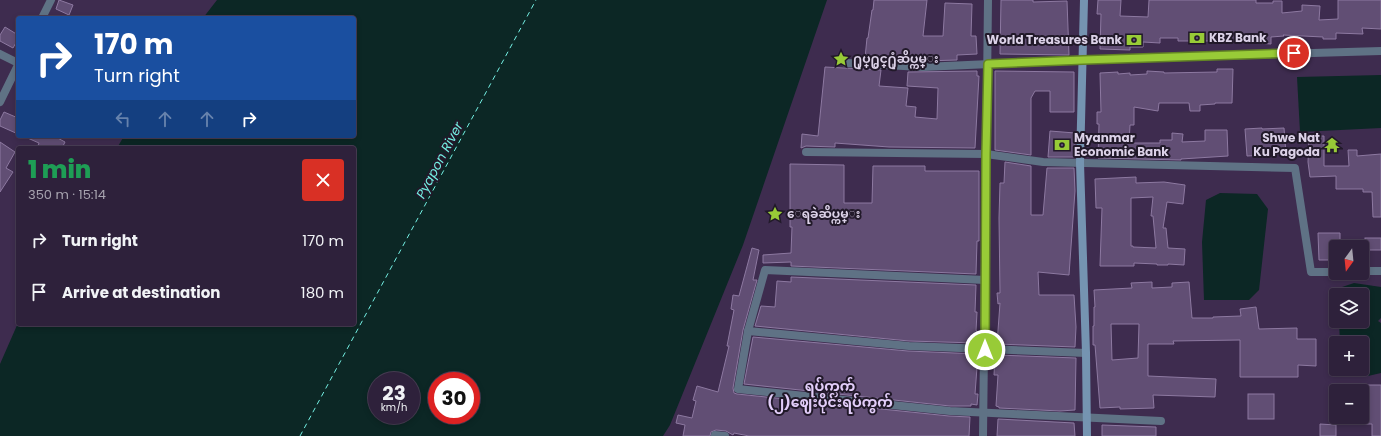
<!DOCTYPE html>
<html lang="en">
<head>
<meta charset="utf-8">
<style>
  :root { --surface:#2e213b; --page:#3a2e46; --text:#f1f3f6; --muted:#a7a3af; --line:#493e55 }
  body { margin:0; font-family:Poppins,"Noto Sans Myanmar",sans-serif; background:var(--page); color:var(--text); height:100vh; display:flex; flex-direction:column; font-size:15px; white-space:nowrap }
  * { box-sizing:border-box; margin:0 }
  p { font-size:13px; color:var(--muted) }
  .icon { flex:none; width:22px; height:22px; fill:none; stroke:currentColor; stroke-width:2; stroke-linecap:round; stroke-linejoin:round }
  .map { position:relative; flex:1; overflow:hidden }
  .details { position:absolute; left:16px; top:146px; width:340px; height:180px; display:flex; flex-direction:column; background:var(--surface); border-radius:4px; box-shadow:0 2px 6px #0003,0 0 0 1px var(--line) }
  .details>* { flex:none }
  .guide { position:absolute; left:16px; top:16px; width:340px; height:122px; border-radius:4px; box-shadow:0 2px 6px #0003,0 0 0 1px var(--line); background:#1a4fa0; color:#fff; overflow:hidden }
  .needle { width:26px; rotate:195deg }
  .tools { position:absolute; left:1329px; top:240px; display:grid; gap:8px }
  .tools a { display:grid; place-items:center; width:40px; height:40px; border-radius:4px; background:var(--surface); box-shadow:0 2px 6px #0003,0 0 0 1px var(--line); font-size:20px }
  .speed { position:absolute; left:368px; top:372px; display:flex; gap:8px; font-size:20px; font-weight:700; text-align:center }
  .speed>* { display:grid; place-content:center; width:52px; height:52px; border-radius:50%; background:var(--surface); box-shadow:0 2px 6px #0003,0 0 0 1px var(--line); line-height:1 }
  .speed small { font-size:10px; font-weight:400 }
  .speed .limit { border:6px solid #d22; background:#fff; color:#111 }
  .pin { position:absolute; display:grid; place-items:center; width:34px; height:34px; color:#fff; margin:-17px; border:2px solid #fff; border-radius:50%; box-shadow:0 1px 4px #0007 }
  .me { position:absolute; width:44px; margin:-22px; rotate:0deg; stroke-linejoin:round; filter:drop-shadow(0 0 3px #0008) }
  .turn { display:flex; align-items:center; gap:14px; height:84px; padding:0 12px; font-size:18px }
  .turn .icon { width:52px; height:52px; stroke-width:2.5 }
  .turn b { display:block; font-size:28px; line-height:34px }
  .lanes { display:flex; align-items:center; height:38px; padding:0 12px; background:#0003; justify-content:center; gap:20px; direction:ltr }
  .lanes .off { opacity:.35 }
  .round { display:grid; place-items:center; flex:none; width:42px; height:42px; border-radius:4px; background:var(--page) }
  .headline { display:flex; align-items:center; justify-content:space-between; height:68px; padding:0 12px }
  h1 { font-size:24px; font-weight:800; line-height:30px; color:#1e9e55 }
  ul { padding:0; list-style:none }
  li { display:flex; align-items:center; gap:12px; height:52px; padding:0 12px }
  li div { flex:1 }
  li b { display:block; font-size:15px }
  li em { font-style:normal }
  .map>svg:first-child { display:block }
</style>
</head>
<body>
<div class="map">
<svg width="1381" height="436" viewBox="0 0 1381 436">
  <rect width="100%" height="100%" fill="#3e2c4f"/>
  <g fill="#0c2725" fill-rule="evenodd">
    <path d="M217 0H827L743 245 670 425 663 436H0V364L18 323V324H354V148H117L124 136H354V18H203ZM377 381H411V415H377ZM437 381H471V415H437Z"/>
    <polygon points="1381,75 1381,128 1300,132 1297,77"/>
    <polygon points="1220,193 1257,194 1268,209 1259,290 1249,300 1204,300 1202,242 1206,200"/>
    <polygon points="1354,283 1381,287 1381,318 1378,321 1381,323 1381,373 1368,376 1362,364 1362,343 1340,343 1339,321 1362,321 1362,295 1337,295 1336,289"/>
  </g>
  <g fill="none" stroke-linecap="round" stroke-linejoin="round">
    <polyline stroke="#74f0e4" stroke-width="1" stroke-dasharray="5 4" stroke-linecap="butt" points="300,436 536,0"/>
  </g>
  <g fill="#614e74" stroke="#8d79a1" fill-rule="evenodd">
    <polygon points="59,0 73,5 69,15 56,9"/>
    <polygon points="874,0 927,0 923,36 943,36 945,3 972,4 971,36 976,36 977,54 957,55 957,60 923,61 865,58 867,38 868,38 872,10 873,10"/>
    <polygon points="1001,0 1033,0 1033,2 1067,1 1069,55 1000,54"/>
    <polygon points="1098,0 1121,0 1120,16 1148,17 1149,0 1256,0 1256,3 1273,3 1273,1 1282,1 1282,13 1302,11 1302,5 1320,6 1319,20 1338,19 1338,0 1381,0 1381,29 1362,28 1363,34 1336,33 1336,39 1323,39 1323,37 1283,35 1284,36 1271,37 1271,44 1258,43 1258,41 1178,41 1178,38 1160,38 1160,43 1143,42 1143,47 1130,47 1130,50 1100,49 1101,14 1097,14"/>
    <polygon points="5,27 18,35 18,39 13,48 0,41 0,35"/>
    <polygon points="825,67 881,70 879,86 908,88 906,106 916,107 915,117 937,119 938,88 907,86 908,72 977,71 977,76 979,76 975,148 889,147 835,143 835,147 806,146 801,148 802,134 818,136"/>
    <polygon points="1217,69 1233,69 1232,103 1215,103 1215,104 1200,105 1200,111 1190,111 1189,103 1159,103 1158,111 1134,107 1134,125 1130,125 1129,143 1160,143 1160,140 1172,140 1172,133 1183,134 1182,142 1205,141 1205,130 1227,130 1228,156 1181,159 1181,160 1098,158 1099,124 1097,124 1097,112 1101,112 1100,73 1118,72 1118,74 1130,73 1130,75 1147,74 1147,71 1164,72 1164,73 1217,72"/>
    <polygon points="995,71 1074,72 1074,112 1050,112 1050,91 1035,91 1031,98 1031,155 995,150"/>
    <polygon points="4,112 18,118 18,134 0,126 0,120"/>
    <polygon points="1262,128 1262,129 1284,128 1286,154 1247,156 1245,129"/>
    <polygon points="1050,131 1075,133 1075,157 1048,157"/>
    <polygon points="23,136 54,136 65,142 62,148 37,148 39,143"/>
    <polygon points="1309,136 1324,136 1324,166 1349,166 1348,150 1357,150 1357,156 1381,154 1381,217 1373,217 1372,192 1363,192 1363,189 1336,189 1336,176 1310,177 1308,162"/>
    <polygon points="0,142 15,152 6,168 13,172 0,192"/>
    <polygon points="1005,162 1031,166 1031,215 1043,215 1047,168 1074,168 1075,191 1069,275 1038,272 1039,295 1074,295 1076,327 1075,347 997,344 1000,303 998,304 997,293 1000,293 999,218 1000,183 1004,183"/>
    <polygon points="790,164 844,165 844,203 872,203 873,166 925,166 925,171 979,171 979,241 977,241 976,274 791,266 791,262 763,263 763,255 791,253 792,227 790,227"/>
    <path d="M1136 177V183L1164 182 1185 185 1183 204 1167 202 1163 228H1166L1168 248 1185 249 1184 265 1168 264V265H1157V264L1134 263V266H1100L1102 208H1096L1095 179ZM1153 197 1151 216H1153L1156 248 1133 247V246H1131V198Z"/>
    <polygon points="1318,233 1340,233 1340,247 1336,247 1336,260 1319,260"/>
    <rect x="1365" y="238" width="16" height="12"/>
    <polygon points="752,248 759,250 753,280 757,280 743,330 733,388 734,393 737,394 949,416 970,417 969,436 749,436 734,433 733,435 726,431 716,430 711,432 710,436 683,436 685,425 676,423 678,415 692,418 696,401 693,400 697,386 718,392 729,346 727,346 734,310 731,309 733,295 739,296"/>
    <polygon points="791,277 976,285 975,312 977,312 976,331 977,331 977,343 909,341 755,326 761,306 775,307 777,281 791,282"/>
    <path d="M1152 282V288L1172 287V283L1189 282 1192 318H1213V317L1241 316 1240 309 1256 307 1259 329 1297 328V339H1316V366L1298 365V377H1240V340L1173 341 1174 344H1148V376L1216 379 1215 397 1153 395 1154 408 1120 409V407L1100 408 1095 345H1093V326H1094V307H1095L1094 290 1132 288 1131 283ZM1111 324H1139L1138 358 1112 360Z"/>
    <polygon points="753,337 908,351 978,354 975,394 978,394 977,405 971,404 971,406 950,406 744,384"/>
    <polygon points="997,355 1076,358 1075,410 1060,411 999,408 999,407 996,406 998,375 994,375 995,356"/>
    <polygon points="1362,385 1381,385 1381,436 1372,436 1372,424 1362,424"/>
    <rect x="1248" y="394" width="26" height="25"/>
    <polygon points="998,419 1074,423 1075,436 997,436"/>
    <polygon points="1320,424 1336,425 1336,436 1320,436"/>
    <polygon points="1102,425 1156,427 1156,436 1102,436"/>
  </g>
  <g fill="none" stroke-linecap="round" stroke-linejoin="round">
    <g stroke="#5f7285" stroke-width="8">
      <polyline points="42,18 51,0"/>
      <polyline points="0,54 18,63"/>
      <polyline points="846,63 923,67 1083,60"/>
      <polyline points="0,102 18,65"/>
      <polyline points="806,152 986,154 1043,162 1295,168 1311,272 1336,272"/>
      <polyline points="1362,271 1381,271"/>
      <polyline points="985,280 765,270 748,331 738,389 950,411 1161,421"/>
      <polyline points="748,331 909,346 1086,353"/>
      <polyline points="715,435 725,436"/>
      <polyline points="983,436 988,0"/>
    </g>
    <polyline stroke="#5f7285" stroke-width="8" points="1083,60 1381,51"/>
    <polyline stroke="#7594b1" stroke-width="8" points="1084,0 1080,163 1086,353 1087,436"/>
  </g>
  <g fill="none" stroke-linecap="round" stroke-linejoin="round">
    <defs>
      <polyline id="route" points="985,350 986,154 988,64 1083,60 1294,53"/>
    </defs>
    <use href="#route" stroke="#638424" stroke-width="10"/>
    <use href="#route" stroke="#98cb37" stroke-width="7"/>
  </g>
  <defs>
    <symbol id="bank-bare" viewBox="-9 -9 18 18"><path d="M-6-4H6V4H-6ZM0-2.3a2.3 2.3 0 1 0 0 4.6a2.3 2.3 0 1 0 0-4.6Z" fill="#98cb37" stroke="#211929" stroke-width="2.5" paint-order="stroke"/></symbol>
    <symbol id="sight-bare" viewBox="-9 -9 18 18"><path d="M0-6L1.8-2.2L6-1.7L2.9 1.2L3.7 5.4L0 3.3L-3.7 5.4L-2.9 1.2L-6-1.7L-1.8-2.2Z" fill="#98cb37" stroke="#211929" stroke-width="2.5" paint-order="stroke"/></symbol>
    <symbol id="temple-bare" viewBox="-9 -9 18 18"><path d="M0-6L5-2H3V0L6.5 2.5H4V6H1.5V3h-3V6H-4V2.5H-6.5L-3 0V-2H-5Z" fill="#98cb37" stroke="#211929" stroke-width="2.5" paint-order="stroke"/></symbol>
  </defs>
  <g fill-rule="evenodd">
    <use href="#bank-bare" x="1186" y="27" width="22" height="22"/>
    <use href="#bank-bare" x="1123" y="29" width="22" height="22"/>
    <use href="#sight-bare" x="830" y="48" width="22" height="22"/>
    <use href="#bank-bare" x="1051" y="134" width="22" height="22"/>
    <use href="#temple-bare" x="1321" y="134" width="22" height="22"/>
    <use href="#sight-bare" x="764" y="203" width="22" height="22"/>
  </g>
  <g text-anchor="middle" stroke-width="4" stroke-linejoin="round" paint-order="stroke">
    <g font-size="12" font-weight="bold" fill="#dcd2e8" stroke="#211929" text-anchor="start">
      <text x="1209" y="42">KBZ Bank</text>
      <text x="1122" y="44" text-anchor="end">World Treasures Bank</text>
      <text x="853" y="63">႐ုပ္႐ွင္႐ုံဆိပ္ကမ္း</text>
      <text x="1074" y="142">Myanmar<tspan x="1074" dy="14">Economic Bank</tspan></text>
      <text x="1320" y="142" text-anchor="end">Shwe Nat<tspan x="1320" dy="14">Ku Pagoda</tspan></text>
      <text x="787" y="218">ေရခဲဆိပ္ကမ္း</text>
    </g>
    <g font-size="13" font-style="italic" fill="#74f0e4" stroke="#211929">
      <text transform="translate(439 160) rotate(-62)" y="5">Pyapon River</text>
    </g>
    <g font-size="14" font-weight="bold" fill="#e2cdf9" stroke="#211929">
      <text x="830" y="391">ရပ်ကွက်<tspan x="830" dy="16">(၂)ဈေးပိုင်းရပ်ကွက်</tspan></text>
    </g>
  </g>
</svg>
<div class="tools">
<a><svg class="needle" viewBox="-14 -14 28 28"><path d="M0-13l5 13h-10z" fill="#e53935"/><path d="M0 13l5-13h-10z" fill="#a7a3af"/></svg></a>
<a><svg class="icon" aria-label="layers" viewBox="0 0 24 24"><path d="M12 4l9 5-9 5-9-5zM3 14l9 5 9-5"/></svg></a>
<a>+</a>
<a>−</a>
</div>
<div class="speed"><div>23<small>km/h</small></div><div class="limit">30</div></div>
<div class="pin" style="left:1294px;top:53px;background:#d93025"><svg class="icon" aria-label="arrive" viewBox="0 0 24 24"><path d="M6 21V4h12l-3 4 3 4H6"/></svg></div>
<svg class="me" style="left:985px;top:350px" viewBox="-20 -20 40 40"><circle r="17" fill="#98cb37" stroke="#fff" stroke-width="3"/><path d="M0-11L8 9 0 5-8 9z" fill="#fff"/></svg>
<div class="guide">
<div class="turn"><svg class="icon" aria-label="right" viewBox="0 0 24 24"><path d="M7 20v-9h11M14 6l5 5-5 5"/></svg><div><b>170 m</b>Turn right</div></div>
<div class="lanes"><svg class="icon off" aria-label="left" viewBox="0 0 24 24"><path d="M17 20v-9H6M10 6l-5 5 5 5"/></svg><svg class="icon off" aria-label="ahead" viewBox="0 0 24 24"><path d="M12 20V5M6 11l6-6 6 6"/></svg><svg class="icon off" aria-label="ahead" viewBox="0 0 24 24"><path d="M12 20V5M6 11l6-6 6 6"/></svg><svg class="icon" aria-label="right" viewBox="0 0 24 24"><path d="M7 20v-9h11M14 6l5 5-5 5"/></svg></div>
</div>
<section class="details">
<div class="headline"><div><h1>1 min</h1><p>350 m · 15:14</p></div><a class="round" style="background:#d93025;color:#fff"><svg class="icon" aria-label="close" viewBox="0 0 24 24"><path d="M6 6l12 12M18 6L6 18"/></svg></a></div>
<ul>
<li><svg class="icon" aria-label="right" viewBox="0 0 24 24"><path d="M7 20v-9h11M14 6l5 5-5 5"/></svg><div><b>Turn right</b></div><em>170 m</em></li>
<li><svg class="icon" aria-label="arrive" viewBox="0 0 24 24"><path d="M6 21V4h12l-3 4 3 4H6"/></svg><div><b>Arrive at destination</b></div><em>180 m</em></li>
</ul>
</section>
</div>
</body>
</html>
